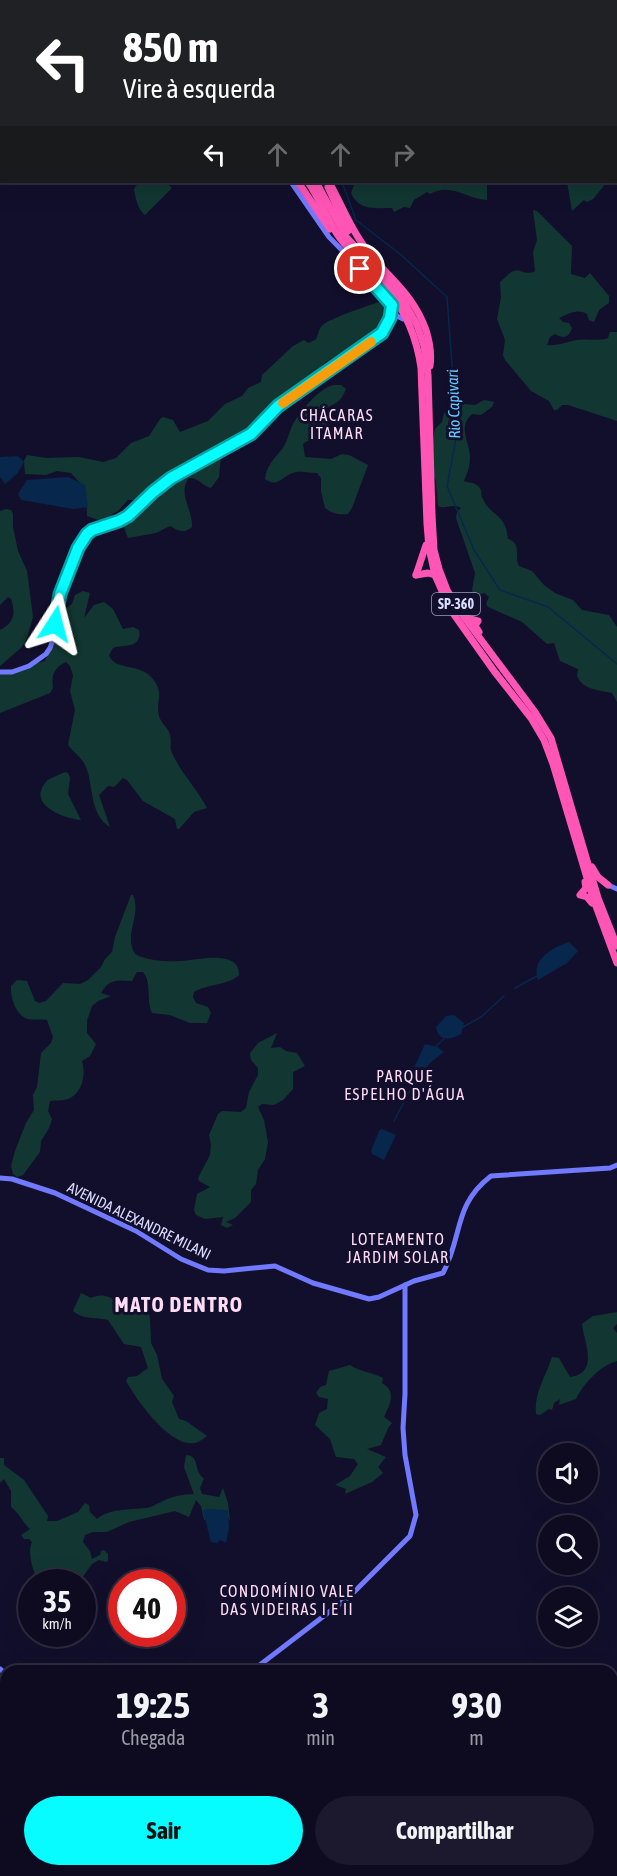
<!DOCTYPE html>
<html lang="pt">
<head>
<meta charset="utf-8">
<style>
  :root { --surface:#0e0b21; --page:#1c192e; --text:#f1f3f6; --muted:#9b9ba5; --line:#2e2b3f; --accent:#06fcff }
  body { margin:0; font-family:"Asap Condensed",sans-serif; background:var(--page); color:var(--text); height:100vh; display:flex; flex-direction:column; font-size:22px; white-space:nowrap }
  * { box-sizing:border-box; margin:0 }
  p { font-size:20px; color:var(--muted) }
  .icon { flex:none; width:33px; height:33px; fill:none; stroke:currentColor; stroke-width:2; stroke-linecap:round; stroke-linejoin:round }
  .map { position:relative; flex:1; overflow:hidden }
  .side { position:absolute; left:0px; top:1665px; width:618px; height:212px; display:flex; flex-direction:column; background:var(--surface); border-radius:18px 18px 0 0; box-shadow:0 6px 24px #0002,0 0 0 2px var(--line) }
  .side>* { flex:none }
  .hud { position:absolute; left:0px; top:0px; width:618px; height:183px; box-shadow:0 6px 24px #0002,0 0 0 2px var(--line); background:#202124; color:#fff; overflow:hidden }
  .fabs { position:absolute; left:538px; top:1443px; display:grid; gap:12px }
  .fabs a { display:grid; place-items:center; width:60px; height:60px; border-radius:50%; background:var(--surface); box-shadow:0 6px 24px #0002,0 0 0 2px var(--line); font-size:30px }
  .speed { position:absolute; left:18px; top:1569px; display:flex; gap:12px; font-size:30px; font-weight:700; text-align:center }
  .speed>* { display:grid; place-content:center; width:78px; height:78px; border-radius:50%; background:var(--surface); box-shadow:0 6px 24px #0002,0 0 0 2px var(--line); line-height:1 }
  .speed small { font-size:15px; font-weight:400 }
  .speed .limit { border:9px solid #d22; background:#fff; color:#111 }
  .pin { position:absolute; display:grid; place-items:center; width:51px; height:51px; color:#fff; margin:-26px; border:3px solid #fff; border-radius:50%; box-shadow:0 2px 6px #0007 }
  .me { position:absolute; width:66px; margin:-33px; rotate:9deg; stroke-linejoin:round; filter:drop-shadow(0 0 4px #0008) }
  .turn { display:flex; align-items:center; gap:21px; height:126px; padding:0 24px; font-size:27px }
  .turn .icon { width:78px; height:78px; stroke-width:2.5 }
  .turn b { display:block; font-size:42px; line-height:51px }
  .lanes { display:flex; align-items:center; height:57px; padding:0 24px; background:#0003; justify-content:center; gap:30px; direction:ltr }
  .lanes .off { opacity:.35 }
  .eta { display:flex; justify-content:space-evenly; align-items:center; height:102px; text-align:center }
  .eta b { font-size:36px; font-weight:700; line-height:42px }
  .action { display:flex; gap:12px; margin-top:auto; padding:12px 24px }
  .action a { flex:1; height:69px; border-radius:36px; background:var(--accent); color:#111; font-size:24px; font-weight:700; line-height:69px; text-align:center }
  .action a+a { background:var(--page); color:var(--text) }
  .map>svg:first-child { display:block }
</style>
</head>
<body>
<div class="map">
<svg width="617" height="1876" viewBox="0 0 617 1876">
  <rect width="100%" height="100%" fill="#120f2c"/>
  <g fill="#123732">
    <path d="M139 182H165L172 188 145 215C138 210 135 197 134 189Z"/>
    <path d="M355 182H487V200C466 199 451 182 430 194L427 192 414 200 410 208 404 207 394 212 392 208C375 208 359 211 351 193Z"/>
    <polygon points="567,182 607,182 593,199 587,202 584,200 572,211"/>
    <path d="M533 210 537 211 572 246 571 274 585 278 590 273 609 296V303L599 310 594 322 589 320 587 314C576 308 569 314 559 318L563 322 569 323 572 328C569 338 563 339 555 334L550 337 547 345C558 346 566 342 577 340 588 338 598 342 608 338L610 332H617V421L568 405H562L557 410H554L549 401 531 391 505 360 503 355 505 340 497 319 501 297 500 282 511 272 517 270C523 272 529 275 535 271L533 252 537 240Z"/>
    <path d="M379 302H385L386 314 372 335 326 362 308 379 276 403 248 430 232 440 230 445 225 443 222 445 219 477 211 488C202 486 200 478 189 478 177 493 193 510 192 527 183 534 179 531 170 526L156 533 128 538 122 522 141 502 139 500H128L118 511 112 514 109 520 104 522 87 516 86 494 80 483 71 473 57 471 46 475 25 474 24 461 27 455 46 458 79 457 103 462 116 458 131 443 149 436 160 419 163 417 173 420 180 432 208 421 225 404 242 396 248 388 261 382 262 375 293 346 304 340 308 343 315 340C319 335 318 331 321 327 326 319 368 306 379 302Z"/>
    <path d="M334 385H341L346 389C338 409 330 401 321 415L324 421 329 424 330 431C322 439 311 437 303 444L305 457 331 459 342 454 349 455 368 465 352 508 348 514C339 515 333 514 325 508L321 491V478L317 473C310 473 303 471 296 472 283 474 279 489 265 479 266 466 275 458 283 448 287 442 289 433 292 426 299 413 319 387 334 385Z"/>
    <path d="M484 400 494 402 492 407 481 415 472 414C457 428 470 441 470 458 470 466 467 474 464 481 469 483 474 482 478 486 483 490 480 494 483 499 490 516 506 513 508 539 522 543 514 556 519 566L532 571 544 585 555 593 573 600 582 610 609 615 617 627V702L612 693C599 690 583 690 577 676L578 669 560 661 554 643 547 644 522 622 488 607 486 604 489 597 484 593 474 597 472 590 475 573 456 518 457 512 461 508C453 503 445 510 438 506L436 481 430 465V455L435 429 442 422 444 413 465 404 475 405Z"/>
    <path d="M6 509 11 510 13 514V527L18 551 27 571 33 617 27 638 22 647 0 666V630C14 623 16 614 11 599L8 597 0 605V511Z"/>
    <path d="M83 591 90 593 84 618 94 605 104 602 113 609 123 629 133 627 139 630C142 649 125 644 113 648L109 655C114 671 139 663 151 677 166 694 155 699 159 716 161 724 169 728 170 735 172 742 169 747 172 753 181 773 197 789 207 808L194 812 179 829H177L175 819 143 801 127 780 123 778 114 787 108 786 99 795 110 827C89 814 94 787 86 767 82 757 74 753 68 745L75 710 70 691 73 675 70 666 66 662C54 667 51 676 53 688L50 693 0 713V672L45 661 55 640 58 618 62 611 72 604 75 595Z"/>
    <path d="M65 772 68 773 70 778 68 794 81 820C66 819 33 807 42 788 43 786 46 781 48 780 52 777 60 775 65 772Z"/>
    <path d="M131 895H133C142 916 123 934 135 954 148 961 168 962 182 961 197 960 240 949 239 975 229 985 207 984 194 992L193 997 196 1003 208 1007 211 1013 207 1023H190L170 1015 152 1013C146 1001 152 982 143 972H137L132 981C117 980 109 979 101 993L111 996 98 1001 92 1006 87 1021V1033L96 1044 90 1056 82 1061C86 1074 83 1093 68 1099 63 1101 55 1100 50 1101L48 1111 52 1119 49 1128 41 1141 40 1152 23 1175 17 1177 13 1174 11 1166 15 1151 26 1123 34 1110 33 1095 37 1087 41 1053 51 1043 53 1037 47 1020C41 1019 34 1020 28 1019 16 1016 10 997 11 986L17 980 27 981 35 1001 39 1003 46 1001 63 983 80 984 88 980 101 967 105 959 112 952 115 937Z"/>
    <polygon points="277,1033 271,1048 280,1047 286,1051 297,1053 305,1066 293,1072 293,1089 283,1100 274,1105 262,1104 258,1107 264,1120 268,1142 265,1159 258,1170 256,1184 251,1190 251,1202 235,1218 226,1222 233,1225 227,1228 221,1225 223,1217 205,1219 196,1215 194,1210 197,1194 210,1187 199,1181 198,1178 210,1155 211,1145 209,1135 218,1114 222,1111 241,1112 246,1108 249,1092 258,1075 258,1068 251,1060 250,1053 258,1043"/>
    <path d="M81 1293 91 1298C96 1296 100 1295 105 1296 119 1298 136 1323 147 1306L150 1318 151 1343 157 1355 162 1379 174 1396 172 1402 179 1419 186 1421 207 1436C203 1439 199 1442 195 1443 170 1448 136 1399 126 1381L128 1377 137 1376 148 1368 141 1347 124 1344 108 1320C96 1317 83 1320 73 1311Z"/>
    <path d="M617 1312V1324L613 1328 617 1333V1361C601 1365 583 1384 576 1399L559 1405 560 1399 554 1403 552 1410 549 1409 540 1415 536 1414C534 1393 546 1376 552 1357L559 1358 570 1377C600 1373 584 1343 582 1324L593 1316Z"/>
    <path d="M350 1365C360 1372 372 1372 383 1378L382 1383C397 1392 390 1404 384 1417L392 1423 388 1428 381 1445 367 1449 386 1457 378 1467 383 1473 372 1482 345 1494 346 1489 335 1485 350 1476 358 1464 354 1459 336 1457 330 1439 315 1425 319 1413 327 1409 328 1399 319 1397 316 1393 320 1387 326 1385 329 1371Z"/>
    <path d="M186 1455C201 1456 193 1473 204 1478L200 1488 202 1494 219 1497 223 1488 228 1503 230 1521 227 1514 204 1520 201 1506 196 1500 189 1517 175 1511 129 1522 107 1532H93L85 1535 83 1542 90 1551 92 1559 100 1555 101 1551 104 1550 108 1554V1561L106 1562 99 1560 92 1564 82 1578 72 1576V1582H39C33 1573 27 1552 32 1542L29 1539H24L21 1535 30 1529C23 1523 20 1514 11 1507V1491L4 1479 0 1483V1458H4V1465L24 1480 48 1516 47 1521H57L78 1512 85 1503 89 1505 90 1512 97 1519C110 1508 130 1510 146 1508 150 1508 154 1505 159 1503 170 1497 182 1494 194 1494L184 1467Z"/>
    <polygon points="617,1788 617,1876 584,1876 584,1871 612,1870 612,1796"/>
  </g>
  <g fill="#07274d">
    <polygon points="18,456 24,462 17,474 5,484 0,477 0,457"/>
    <polygon points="68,477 85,485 88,507 73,509 21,500 18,494 27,480"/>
    <path d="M569 942 578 951 567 963 538 980C530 960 553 947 569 942Z"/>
    <path d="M454 1015 464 1023 461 1034C451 1040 438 1042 436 1027L446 1016Z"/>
    <polygon points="425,1044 437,1047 444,1052 431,1062 413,1084 414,1068"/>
    <polygon points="382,1129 396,1135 384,1160 372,1154 371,1151 379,1131"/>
    <polygon points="206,1509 228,1510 229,1528 226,1543 220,1540 217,1543 211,1542 203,1511"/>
  </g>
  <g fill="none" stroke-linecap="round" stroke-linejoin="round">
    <g stroke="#07274d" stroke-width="1.5">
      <polyline points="616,123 617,122"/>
      <polyline points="342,182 356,220 400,254 447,297 457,433 447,486 474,550 500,590 548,607 617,664"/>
      <polyline points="515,988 537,976"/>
      <polyline points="463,1027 481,1017 504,996"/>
      <polyline points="434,1048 444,1039"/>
      <polyline points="394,1121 415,1081"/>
      <polyline points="612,1692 617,1690"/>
      <polyline points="567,1870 572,1876"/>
    </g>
    <g stroke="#717aff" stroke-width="5">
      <polyline points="578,2 581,0"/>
      <polyline points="390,318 397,316 403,319"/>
      <polyline points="0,672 12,672 29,666 46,654 50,648 55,634 56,605 59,594 78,548 87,534 92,529 119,521 128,517 153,492 171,478 251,434 278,406 382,333 390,318 392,305 375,284 329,237 291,182"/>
      <polyline points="608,885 617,889"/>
      <path d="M0 1178 12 1179 55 1193 136 1231 181 1259 208 1270 224 1271 275 1266 313 1283 369 1299 379 1297 414 1281 443 1273C463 1236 453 1205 491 1176L610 1168 617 1165"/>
      <polyline points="0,1669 6,1674"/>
      <polyline points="252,1671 350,1596 410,1536 416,1515 405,1455 403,1428 405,1394 405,1285"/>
    </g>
    <g stroke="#ff55b5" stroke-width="7">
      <polyline points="0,37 2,38"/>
      <polyline points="0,45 2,45"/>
      <polyline points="298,182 330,229"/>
      <path d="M308 182C319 198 326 217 337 234 351 255 372 269 387 288 406 312 417 338 421 368L427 524 429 548 435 575 450 609 494 671 531 718 544 740 553 764 593 898 617 963"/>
      <polyline points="316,182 346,237 399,293 417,325 424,346 428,375 432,515 434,550 439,569 447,590 464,617 535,712 551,738 598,898 617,946"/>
      <path d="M329 182C341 203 349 226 364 246 387 278 412 291 426 330 430 343 432 353 430 366"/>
      <polyline points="328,187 348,231"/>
      <polyline points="416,575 426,545"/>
      <polyline points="416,575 428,573 435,575"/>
      <polyline points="466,618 478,621 475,626 479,632"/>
      <polyline points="592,867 598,877 608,885"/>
      <polyline points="585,882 586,888 580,895 587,897 592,903"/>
    </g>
  </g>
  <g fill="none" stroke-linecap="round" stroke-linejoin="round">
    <defs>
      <polyline id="route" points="55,624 60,594 78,548 87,534 92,530 119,521 128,516 153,492 171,478 251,434 278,406 382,333 390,318 392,305 360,269"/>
    </defs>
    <use href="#route" stroke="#04a4a6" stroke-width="15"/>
    <use href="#route" stroke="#06fcff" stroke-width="10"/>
    <polyline stroke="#f59e0b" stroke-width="10" points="283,403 371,342"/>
  </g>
  <g text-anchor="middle" stroke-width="6" stroke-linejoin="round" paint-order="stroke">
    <rect fill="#120f2c" stroke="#9f9dc0" stroke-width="1.5" x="432" y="593" width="48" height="22" rx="4.5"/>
    <g font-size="14" font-weight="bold" fill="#dbdaff">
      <text x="456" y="609">SP-360</text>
    </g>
    <g font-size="15" fill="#dbdaff" stroke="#120f2c">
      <text transform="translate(139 1221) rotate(26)" y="5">AVENIDA ALEXANDRE MILANI</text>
    </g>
    <g font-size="16" font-style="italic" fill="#68c6ff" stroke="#120f2c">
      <text transform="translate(453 404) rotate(-92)" y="6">Rio Capivari</text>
    </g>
    <g font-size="16" letter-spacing="1.5" fill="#ffdcf5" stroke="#120f2c">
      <text x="337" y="421">CHÁCARAS<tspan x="337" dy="18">ITAMAR</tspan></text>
      <text x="405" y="1082">PARQUE<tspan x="405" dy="18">ESPELHO D'ÁGUA</tspan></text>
      <text x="398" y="1245">LOTEAMENTO<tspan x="398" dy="18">JARDIM SOLAR</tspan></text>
      <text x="287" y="1597">CONDOMÍNIO VALE<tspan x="287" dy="18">DAS VIDEIRAS I E II</tspan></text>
    </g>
    <g font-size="21" font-weight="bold" letter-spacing="1.5" fill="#ffdcf5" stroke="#120f2c">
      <text x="179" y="1312">MATO DENTRO</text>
    </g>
  </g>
</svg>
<div class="fabs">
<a><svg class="icon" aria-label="sound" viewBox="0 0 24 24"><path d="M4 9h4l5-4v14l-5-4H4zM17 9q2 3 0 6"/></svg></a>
<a><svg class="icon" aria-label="search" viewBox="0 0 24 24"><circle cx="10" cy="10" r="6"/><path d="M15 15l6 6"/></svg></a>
<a><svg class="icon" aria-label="layers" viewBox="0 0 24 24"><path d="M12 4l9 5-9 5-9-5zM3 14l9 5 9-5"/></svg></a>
</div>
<div class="speed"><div>35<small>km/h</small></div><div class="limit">40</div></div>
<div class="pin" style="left:360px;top:269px;background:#d93025"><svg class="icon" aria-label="arrive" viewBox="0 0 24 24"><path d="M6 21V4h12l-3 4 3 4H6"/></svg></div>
<svg class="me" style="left:55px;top:624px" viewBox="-20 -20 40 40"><path d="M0-17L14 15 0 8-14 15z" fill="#06fcff" stroke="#fff" stroke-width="4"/></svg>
<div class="hud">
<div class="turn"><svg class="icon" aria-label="left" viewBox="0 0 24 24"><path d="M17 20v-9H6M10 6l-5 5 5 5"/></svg><div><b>850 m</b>Vire à esquerda</div></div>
<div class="lanes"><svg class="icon" aria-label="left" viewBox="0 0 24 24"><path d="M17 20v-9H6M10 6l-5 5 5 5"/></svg><svg class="icon off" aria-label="ahead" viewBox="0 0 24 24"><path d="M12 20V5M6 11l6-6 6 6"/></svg><svg class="icon off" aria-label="ahead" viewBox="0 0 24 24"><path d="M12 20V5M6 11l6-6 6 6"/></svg><svg class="icon off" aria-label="right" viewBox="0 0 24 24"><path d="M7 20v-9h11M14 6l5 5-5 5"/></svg></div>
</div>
<section class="side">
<div class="eta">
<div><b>19:25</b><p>Chegada</p></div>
<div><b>3</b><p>min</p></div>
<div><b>930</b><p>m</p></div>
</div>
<div class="action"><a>Sair</a><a>Compartilhar</a></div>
</section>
</div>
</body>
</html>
